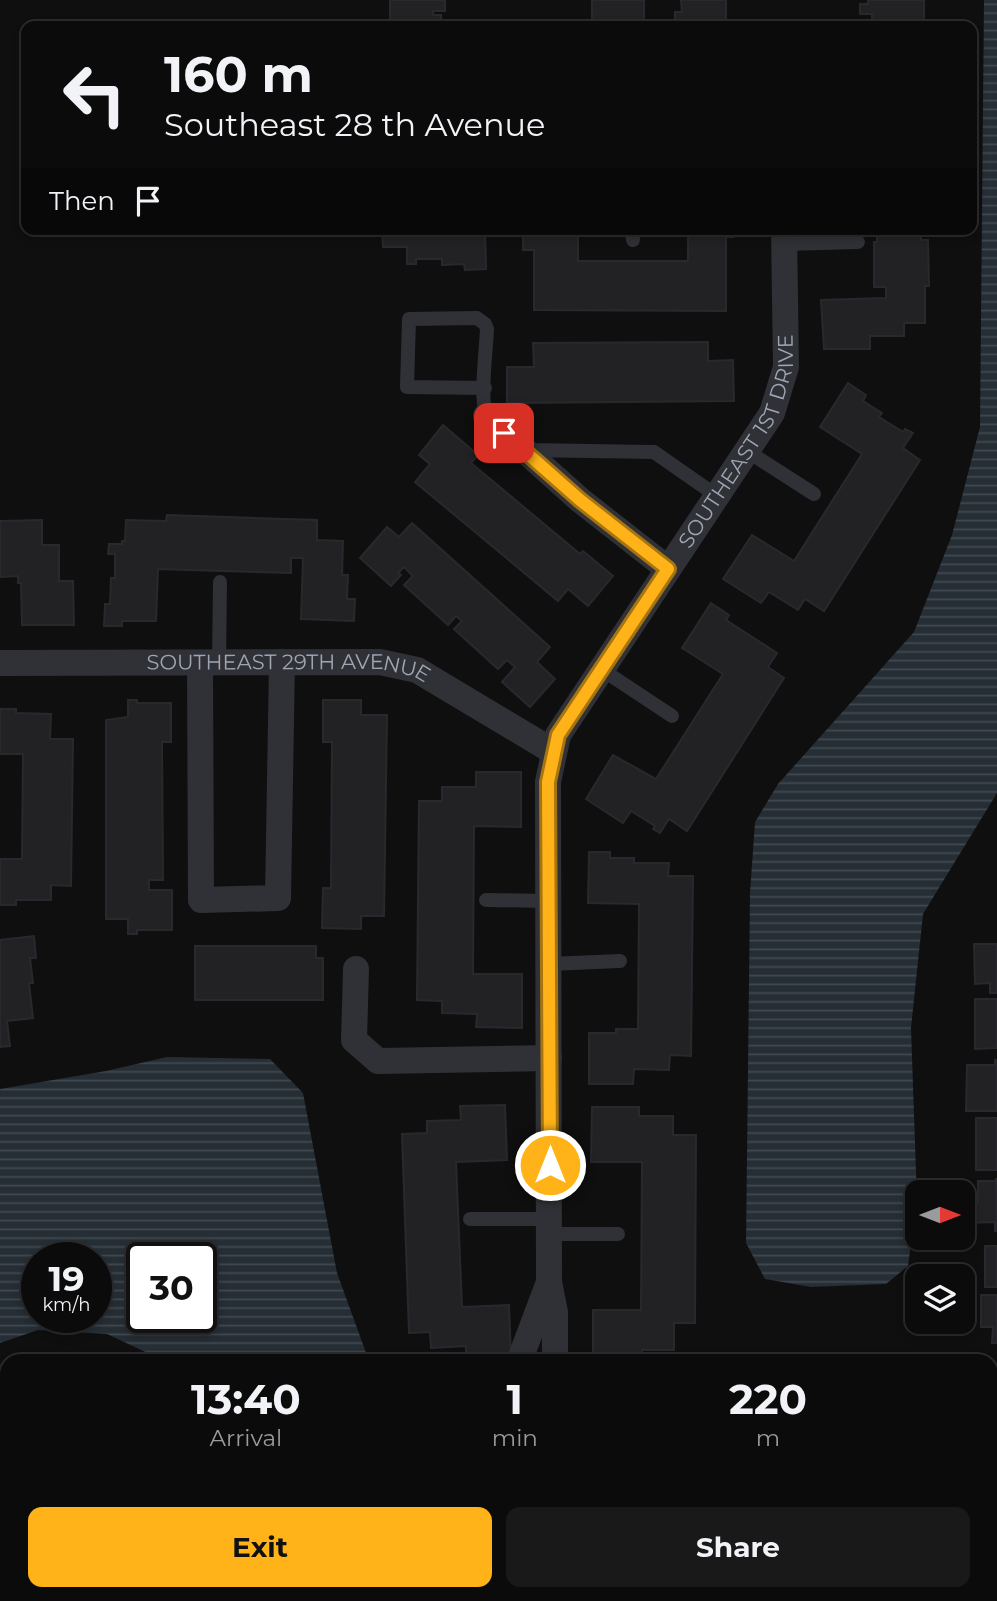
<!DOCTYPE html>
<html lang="en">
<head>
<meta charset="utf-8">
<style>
  :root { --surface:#0b0b0c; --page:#19191a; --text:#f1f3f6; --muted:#9a9b9d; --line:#2b2b2d; --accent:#ffb318 }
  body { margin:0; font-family:Montserrat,sans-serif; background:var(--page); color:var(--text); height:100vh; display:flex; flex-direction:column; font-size:26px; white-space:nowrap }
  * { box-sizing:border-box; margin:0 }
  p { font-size:23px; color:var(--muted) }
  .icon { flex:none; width:38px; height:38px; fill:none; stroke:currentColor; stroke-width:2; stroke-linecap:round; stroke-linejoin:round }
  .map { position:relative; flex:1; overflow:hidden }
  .details { position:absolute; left:0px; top:1354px; width:998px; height:247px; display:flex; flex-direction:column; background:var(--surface); border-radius:21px 21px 0 0; box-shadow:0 4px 10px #0003,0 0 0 2px var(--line) }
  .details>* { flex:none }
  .banner { position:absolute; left:21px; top:21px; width:956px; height:214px; border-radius:14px; box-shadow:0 4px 10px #0003,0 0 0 2px var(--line); background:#0b0b0c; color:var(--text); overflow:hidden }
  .needle { width:46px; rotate:90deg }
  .tools { position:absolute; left:905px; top:1180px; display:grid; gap:14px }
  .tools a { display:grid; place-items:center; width:70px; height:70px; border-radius:14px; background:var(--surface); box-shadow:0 4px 10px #0003,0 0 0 2px var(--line); font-size:35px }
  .speed { position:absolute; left:21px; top:1242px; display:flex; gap:14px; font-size:35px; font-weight:700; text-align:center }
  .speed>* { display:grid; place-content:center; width:91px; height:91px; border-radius:50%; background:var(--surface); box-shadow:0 4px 10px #0003,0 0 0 2px var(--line); line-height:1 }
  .speed small { font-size:18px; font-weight:400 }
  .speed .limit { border:4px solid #111; border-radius:10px; background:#fff; color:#111 }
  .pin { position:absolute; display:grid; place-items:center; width:60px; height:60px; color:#fff; margin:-30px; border-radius:14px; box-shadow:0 4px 10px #0006 }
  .me { position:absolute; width:77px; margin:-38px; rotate:0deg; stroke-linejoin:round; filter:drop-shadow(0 0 5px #0008) }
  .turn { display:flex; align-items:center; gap:24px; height:147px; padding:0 28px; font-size:32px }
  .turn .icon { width:91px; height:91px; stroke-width:2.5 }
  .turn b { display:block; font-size:49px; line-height:60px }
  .then { display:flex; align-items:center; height:66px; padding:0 28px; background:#0003; gap:14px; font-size:26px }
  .eta { display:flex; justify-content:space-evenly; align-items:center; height:119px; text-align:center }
  .eta b { font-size:42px; font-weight:700; line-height:49px }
  .action { display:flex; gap:14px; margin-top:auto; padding:14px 28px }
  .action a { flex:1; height:80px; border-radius:14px; background:var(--accent); color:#111; font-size:28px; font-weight:700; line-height:80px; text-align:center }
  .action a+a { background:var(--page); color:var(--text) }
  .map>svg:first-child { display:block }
</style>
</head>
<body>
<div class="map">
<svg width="997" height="1601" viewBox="0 0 997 1601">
  <defs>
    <pattern id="water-rules" width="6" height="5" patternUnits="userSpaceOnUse" patternTransform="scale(1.75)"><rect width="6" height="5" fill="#252d35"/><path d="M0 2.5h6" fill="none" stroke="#414850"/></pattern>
  </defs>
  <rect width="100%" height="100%" fill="#0f0f10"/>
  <g fill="url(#water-rules)" fill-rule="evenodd">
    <polygon points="984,0 997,0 997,793 923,914 911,1028 917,1201 908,1266 886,1284 811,1287 765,1279 746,1243 750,893 755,822 778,784 914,632 952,535 980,427"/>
    <path d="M167 1057 270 1059 303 1093 337 1273 369 1361H159L156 1357 107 1334 38 1330 0 1343V1089L106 1071ZM37 1258H96V1318H37ZM142 1258H201V1318H142Z"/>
    <polygon points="604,1594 816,1594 819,1601 590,1601"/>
  </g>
  <g fill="#222225" stroke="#29292d" stroke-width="2">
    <polygon points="390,0 445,0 445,11 433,11 433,15 441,15 441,26 390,26"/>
    <rect x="592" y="0" width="52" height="26"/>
    <polygon points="681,0 726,0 726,26 675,26 675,12 682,12"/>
    <polygon points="868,0 924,0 924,26 872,26 872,14 860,14 860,4 868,4"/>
    <polygon points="382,229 485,229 486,269 465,270 464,264 442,265 442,259 416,259 416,264 407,264 407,247 383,247"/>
    <polygon points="523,229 578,229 578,261 688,261 688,229 735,229 734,237 726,237 726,311 534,310 534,250 523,250"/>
    <polygon points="877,229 921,229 921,240 928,240 929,286 925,286 925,323 904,323 904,336 870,336 870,349 824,349 821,300 886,298 886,287 874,287 874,242 877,242"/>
    <polygon points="708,342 708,361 733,360 734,401 507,403 507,367 534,367 533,343"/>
    <polygon points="848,383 866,395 863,401 882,413 879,417 903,432 905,429 913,433 903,448 920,460 824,611 805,599 798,610 769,592 761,603 723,579 752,535 794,561 862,454 820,427"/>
    <polygon points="443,425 478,455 471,463 580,554 583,551 613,576 588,606 568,589 558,601 415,482 430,464 419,455"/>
    <polygon points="167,515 317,520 317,540 343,541 342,575 348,575 347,599 355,599 354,621 301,619 303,558 291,558 291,573 158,569 156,621 122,621 122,626 104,626 105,604 110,604 111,578 115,578 115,554 108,554 109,544 122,544 122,541 125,541 126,520 166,521"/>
    <polygon points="42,520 42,545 59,545 59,581 73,581 74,625 22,625 21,583 18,583 18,576 0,577 0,521"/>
    <polygon points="412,523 550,647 537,662 555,679 530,707 502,682 515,667 507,660 498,669 454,629 462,621 456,616 448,625 404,585 413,576 404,567 398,573 401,575 391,586 360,558 387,527 399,537"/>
    <polygon points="711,603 729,615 726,620 777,653 768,667 784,678 687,831 669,819 660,833 653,829 655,826 631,811 623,823 586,799 613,755 656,779 723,674 682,648"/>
    <polygon points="128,700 137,700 137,703 171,703 171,742 162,742 163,880 149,880 149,890 172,890 172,930 137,930 137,934 128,934 128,919 106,919 106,720 128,717"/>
    <polygon points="323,700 361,700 361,715 387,715 384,916 361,916 361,929 322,928 323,888 331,888 332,742 323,742"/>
    <polygon points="0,709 16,709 16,713 51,714 50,739 73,739 71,886 51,885 51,900 16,900 16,905 0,905 0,859 22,859 23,754 0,754"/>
    <polygon points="476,772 521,772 521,827 474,826 473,974 522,974 522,1028 476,1027 477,1014 442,1013 442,1001 417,1000 419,801 442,801 442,787 476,787"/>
    <polygon points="589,852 610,852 610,858 634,858 634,863 669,863 668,876 693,876 691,1056 670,1055 669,1070 634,1069 633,1084 589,1084 589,1033 616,1033 616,1029 638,1029 639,904 588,903"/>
    <polygon points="34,936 36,958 30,958 33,983 29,983 33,1018 7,1021 10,1046 0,1047 0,940"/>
    <polygon points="974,944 997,944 997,993 990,993 990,983 975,984"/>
    <polygon points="195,946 316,946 316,958 323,958 323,1000 195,1000"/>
    <polygon points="975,999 997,999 997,1048 975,1049"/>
    <polygon points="995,1060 997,1060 997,1111 966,1111 967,1065 995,1065"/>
    <polygon points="505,1105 507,1160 456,1162 462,1307 509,1305 511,1359 466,1361 466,1346 431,1348 430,1332 409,1333 402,1134 427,1133 427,1121 461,1120 460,1106"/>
    <polygon points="592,1107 639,1107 639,1116 673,1116 673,1135 696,1135 695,1323 674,1323 674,1350 642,1350 641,1362 593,1362 593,1310 641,1310 642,1162 591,1162"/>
    <rect x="976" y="1118" width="21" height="52"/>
    <polygon points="996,1178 997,1231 995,1231 995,1222 969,1223 969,1203 978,1203 978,1181 996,1181"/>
    <rect x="985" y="1246" width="12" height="41"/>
    <polygon points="981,1295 997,1295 997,1343 992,1343 993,1327 981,1327"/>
  </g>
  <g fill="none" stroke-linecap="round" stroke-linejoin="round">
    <g stroke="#303136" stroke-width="14">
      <polyline points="632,229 633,240"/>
      <polyline points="784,244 858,242"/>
      <path d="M485 388 407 387 409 319 477 318 485 324 487 329C486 352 480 396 486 416"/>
      <polyline points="525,450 654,452 717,496"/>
      <polyline points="747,451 814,494"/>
      <polyline points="219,663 220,582"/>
      <polyline points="601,669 672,716"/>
      <polyline points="486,900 549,901"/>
      <polyline points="549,964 620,961"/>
      <polyline points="470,1219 550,1219"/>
      <polyline points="550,1234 618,1234"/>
    </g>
    <g stroke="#303136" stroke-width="26">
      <polyline points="486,416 580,500 668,569"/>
      <path id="s1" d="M0 663 380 662 417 670 554 752"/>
      <polyline points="200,663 201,900 278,898 282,662"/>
      <polyline points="356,969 354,1040 378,1061 549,1058"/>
      <polyline points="519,1362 549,1282"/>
      <path id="s2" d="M555 1362V1312L549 1282 548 782 558 735 772 413 786 367 784 229"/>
      <polyline points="990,1435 997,1437"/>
      <polyline points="304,1601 317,1594"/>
    </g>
  </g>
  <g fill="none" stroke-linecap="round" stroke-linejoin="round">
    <defs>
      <polyline id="route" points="504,433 580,500 668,569 558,735 548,782 550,1165"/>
    </defs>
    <use href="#route" stroke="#a67410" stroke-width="18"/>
    <use href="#route" stroke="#ffb318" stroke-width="12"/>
  </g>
  <g text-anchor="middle" stroke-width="7" stroke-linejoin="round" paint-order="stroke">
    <g font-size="21" fill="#9ea5b3" stroke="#0a0a0b">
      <text dy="7" stroke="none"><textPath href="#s2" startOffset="976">SOUTHEAST 1ST DRIVE</textPath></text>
      <text dy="7" stroke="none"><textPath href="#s1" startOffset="289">SOUTHEAST 29TH AVENUE</textPath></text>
    </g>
  </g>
</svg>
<div class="tools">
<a><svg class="needle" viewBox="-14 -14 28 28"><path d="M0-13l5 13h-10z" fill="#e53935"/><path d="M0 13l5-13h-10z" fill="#9a9b9d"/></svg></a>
<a><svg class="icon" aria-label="layers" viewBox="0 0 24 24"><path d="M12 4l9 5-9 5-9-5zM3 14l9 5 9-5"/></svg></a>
</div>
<div class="speed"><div>19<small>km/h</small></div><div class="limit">30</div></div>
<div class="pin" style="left:504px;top:433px;background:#d93025"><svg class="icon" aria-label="arrive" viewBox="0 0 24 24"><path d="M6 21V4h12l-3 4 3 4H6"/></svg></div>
<svg class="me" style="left:550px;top:1165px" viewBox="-20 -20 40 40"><circle r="17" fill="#ffb318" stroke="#fff" stroke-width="3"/><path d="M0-11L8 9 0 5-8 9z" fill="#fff"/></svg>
<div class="banner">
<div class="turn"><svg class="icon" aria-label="left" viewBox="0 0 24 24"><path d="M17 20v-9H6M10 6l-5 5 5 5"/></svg><div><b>160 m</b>Southeast 28 th Avenue</div></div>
<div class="then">Then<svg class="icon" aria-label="arrive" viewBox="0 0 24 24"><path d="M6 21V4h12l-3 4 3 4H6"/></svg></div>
</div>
<section class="details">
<div class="eta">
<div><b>13:40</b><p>Arrival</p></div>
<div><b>1</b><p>min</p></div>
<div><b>220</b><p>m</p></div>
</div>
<div class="action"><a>Exit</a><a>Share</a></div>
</section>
</div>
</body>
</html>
